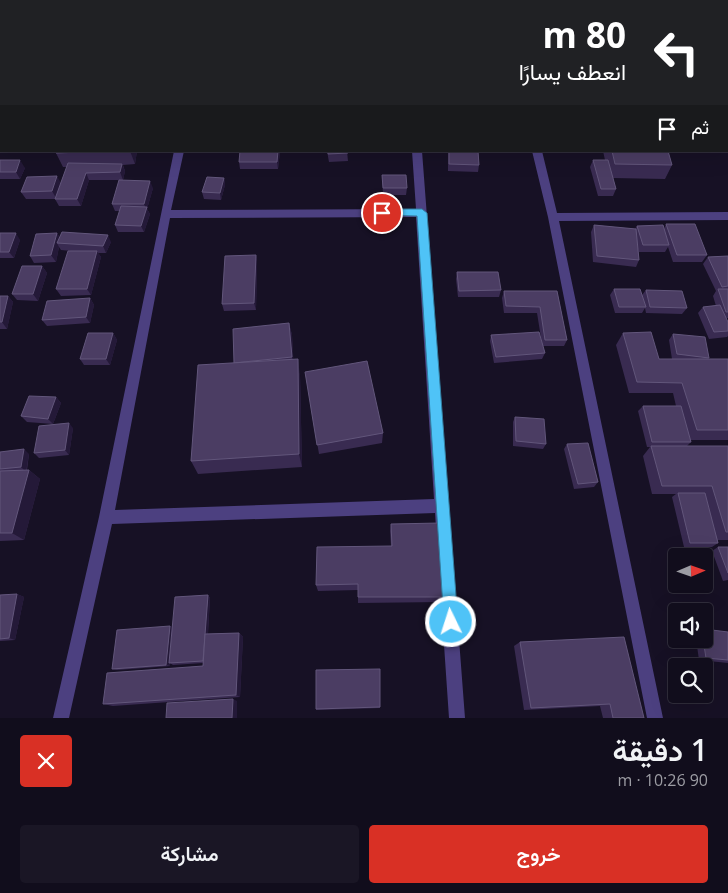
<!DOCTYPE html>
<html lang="ar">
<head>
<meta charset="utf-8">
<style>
  :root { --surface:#110d1c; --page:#1a1625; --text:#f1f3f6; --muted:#9c9ca3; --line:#302d3b; --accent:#d93025 }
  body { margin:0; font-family:"Open Sans",Vazirmatn,sans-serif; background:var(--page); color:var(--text); direction:rtl; height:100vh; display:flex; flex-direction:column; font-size:19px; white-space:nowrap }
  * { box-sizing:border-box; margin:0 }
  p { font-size:16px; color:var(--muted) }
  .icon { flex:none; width:28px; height:28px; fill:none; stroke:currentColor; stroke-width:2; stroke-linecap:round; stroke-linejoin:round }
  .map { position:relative; height:718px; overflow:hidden; direction:ltr }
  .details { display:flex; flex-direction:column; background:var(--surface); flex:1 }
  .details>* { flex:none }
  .guide { position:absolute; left:0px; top:0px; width:729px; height:152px; box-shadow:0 5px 20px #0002,0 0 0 1px var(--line); direction:rtl; background:#202124; color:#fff; overflow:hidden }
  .needle { width:32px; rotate:88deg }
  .tools { position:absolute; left:668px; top:548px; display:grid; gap:10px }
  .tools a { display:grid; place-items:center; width:45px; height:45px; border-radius:5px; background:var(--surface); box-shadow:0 5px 20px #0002,0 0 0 1px var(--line); font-size:25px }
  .pin { position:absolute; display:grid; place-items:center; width:42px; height:42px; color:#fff; margin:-21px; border:2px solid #fff; border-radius:50%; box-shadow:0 1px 5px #0007 }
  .me { position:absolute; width:55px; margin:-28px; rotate:356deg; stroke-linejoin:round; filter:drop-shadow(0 0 4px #0008) }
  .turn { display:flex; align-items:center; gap:18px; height:105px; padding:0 20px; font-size:22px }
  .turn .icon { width:65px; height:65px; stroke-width:2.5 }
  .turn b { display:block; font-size:35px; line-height:42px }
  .then { display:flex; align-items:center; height:48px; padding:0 20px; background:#0003; gap:10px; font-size:19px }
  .round { display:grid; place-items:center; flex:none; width:52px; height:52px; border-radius:5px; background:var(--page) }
  .head { display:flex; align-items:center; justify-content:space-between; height:85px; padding:0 20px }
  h1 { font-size:30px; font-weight:600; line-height:38px }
  .action { display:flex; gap:10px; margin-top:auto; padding:10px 20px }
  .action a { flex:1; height:58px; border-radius:5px; background:var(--accent); color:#fff; font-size:20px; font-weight:600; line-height:58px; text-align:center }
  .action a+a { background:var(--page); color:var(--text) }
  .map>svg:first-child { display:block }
</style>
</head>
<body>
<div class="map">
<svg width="728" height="718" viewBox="0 0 728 718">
  <rect width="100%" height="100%" fill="#171125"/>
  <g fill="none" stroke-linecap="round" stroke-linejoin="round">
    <g fill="#4c4080" fill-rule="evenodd">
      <rect x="208" y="0" width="8" height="1"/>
      <rect x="401" y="0" width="8" height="1"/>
      <rect x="499" y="0" width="8" height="1"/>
      <polygon points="1,33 1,40 0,41 0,34"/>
      <rect x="0" y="75" width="1" height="6"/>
      <path d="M174 151H184L171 210 416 209 412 151H422L465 718H449L435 513 112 524 69 718H53L99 517ZM416 217 434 499 115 510 170 218Z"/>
      <polygon points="532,151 542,151 557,213 728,212 728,220 559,221 663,718 647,718 548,217"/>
    </g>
  </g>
  <g fill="#392b51">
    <polygon points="0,0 14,0 13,1 1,1 1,9 0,9"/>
    <polygon points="95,0 168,0 168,1 94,1"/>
    <rect x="314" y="0" width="33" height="1"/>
    <polygon points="466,0 495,0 495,1 450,1 466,1"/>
    <polygon points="539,0 670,0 655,1 539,1"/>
    <rect x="0" y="128" width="1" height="19"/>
    <polygon points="56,151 137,151 135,164 123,165 125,171 123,180 89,180 81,206 59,206 55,199 26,199 21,192 61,183 67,167 63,167 56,153"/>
    <polygon points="240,151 280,151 278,169 240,169 239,162"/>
    <polygon points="327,151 347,151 348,161 329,162"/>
    <polygon points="448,151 478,151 479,165 478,172 448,171"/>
    <polygon points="603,151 668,151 672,165 665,179 613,178 616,189 613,196 598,196 590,167 593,160 605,160"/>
    <polygon points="0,160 25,168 20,179 0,179"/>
    <polygon points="382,175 407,188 406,195 383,195"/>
    <polygon points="224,178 225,185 221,200 204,199 202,192"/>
    <polygon points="153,188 147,209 150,214 144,232 118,232 115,225 120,211 115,211 112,204"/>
    <polygon points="666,224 707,255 702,262 673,262 668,247 665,252 639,252 638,249 639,260 636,267 593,262 591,232 594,225 635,229 637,226 664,229"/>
    <polygon points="0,233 20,240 14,258 0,258"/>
    <polygon points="57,233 60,238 111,242 106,253 98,253 101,257 91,295 61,296 56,289 71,251 61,250 59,247 56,262 34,263 30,256"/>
    <polygon points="256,255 257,262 256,310 224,311 222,304"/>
    <polygon points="728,256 728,318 726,318 728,322 728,336 727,337 709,339 698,313 703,307 716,306 713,296 716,291 703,264 708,257"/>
    <polygon points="42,266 47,273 38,301 17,300 12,294"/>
    <polygon points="457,272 501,290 499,297 458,297 456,279"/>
    <polygon points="614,289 642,295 646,290 687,308 682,314 646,313 645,308 642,313 615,313 610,295"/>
    <polygon points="504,291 557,291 567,340 564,346 543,346 545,353 542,359 494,363 490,341 491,335 542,344 537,313 504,313 502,298"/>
    <polygon points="0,296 8,296 13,302 7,329 0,329"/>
    <polygon points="90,298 94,305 90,323 47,326 42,320"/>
    <polygon points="289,323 292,335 293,359 300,375 302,467 198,474 191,461 234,363"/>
    <polygon points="113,333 117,340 110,365 84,365 80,359"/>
    <polygon points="623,333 659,359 672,359 669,340 673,334 709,358 708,359 728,359 728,440 691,440 691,442 687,446 728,446 728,540 717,540 718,543 712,547 684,547 672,497 676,494 652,494 643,456 650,447 647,447 638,411 643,406 676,406 673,393 629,393 616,345"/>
    <polygon points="305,372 383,433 382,443 319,454"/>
    <polygon points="56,397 61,403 53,424 27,422 21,416"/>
    <polygon points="515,417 546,444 543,449 513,446 513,422"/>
    <polygon points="73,428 69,455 39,458 34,453"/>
    <polygon points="567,444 598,482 594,487 574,489 564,449"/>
    <polygon points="0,452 29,454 27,470 29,470 40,479 24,540 0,541"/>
    <polygon points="391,524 445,597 442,602 358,603 358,590 318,591 316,585 391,546 390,531"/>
    <polygon points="718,547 728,547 728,580 723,581 712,551"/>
    <polygon points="17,594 24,597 15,640 0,641 0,595"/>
    <polygon points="208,595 210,598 208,634 239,633 243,637 240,697 113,706 103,704 203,666 203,663 173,665 170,663 170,666 117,670 112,669 170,626 172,627"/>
    <polygon points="728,632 728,663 699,660 696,639 704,639"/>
    <polygon points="520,642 644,718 603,718 600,706 524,710 514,646"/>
    <polygon points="380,707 380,708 316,710 316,709"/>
  </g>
  <g fill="#241938">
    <polygon points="6,0 14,0 13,1 6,1"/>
    <polygon points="113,0 121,0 120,1 112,1"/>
    <polygon points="130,151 137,151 135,164"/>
    <polygon points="278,151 280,151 278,169 277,162"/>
    <polygon points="20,160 25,168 20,179 16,172"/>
    <polygon points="122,164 125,171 123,180 120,172"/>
    <polygon points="86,173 89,180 81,206 77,199"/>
    <polygon points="57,176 61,183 56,198 52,191"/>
    <polygon points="224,178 225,185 221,200 220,193"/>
    <polygon points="150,181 153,188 147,209 150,214 144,232 141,226 146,209 144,204"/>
    <polygon points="16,233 20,240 14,258 9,252"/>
    <polygon points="57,233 61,240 57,243 59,247 56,262 51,255"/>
    <polygon points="108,235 111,242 106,253 103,246"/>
    <polygon points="97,251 101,257 91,295 87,289"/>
    <polygon points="256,255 257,262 256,310 254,303"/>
    <polygon points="42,266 47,273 38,301 33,294"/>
    <polygon points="8,296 13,302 7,329 2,322"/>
    <polygon points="90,298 94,305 90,323 86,317"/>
    <polygon points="289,323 292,335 294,369 292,357"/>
    <polygon points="113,333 117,340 110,365 106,359"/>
    <polygon points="298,359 300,375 302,467 299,454"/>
    <polygon points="56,397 61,403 53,424 48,419"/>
    <polygon points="69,423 73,428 69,455 65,450"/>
    <polygon points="24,449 29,454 26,472 21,467"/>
    <polygon points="29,470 40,479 24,540 12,533"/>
    <polygon points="17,594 24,597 15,640 9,638"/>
    <polygon points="208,595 210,598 206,663 203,661"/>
    <polygon points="170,626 174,628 170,666 166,665"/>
    <polygon points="239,633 243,637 240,697 236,695"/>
    <polygon points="233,699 237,701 237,718 232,718"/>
  </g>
  <g fill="#4b3d63" stroke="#62567b">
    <polygon points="0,0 6,0 6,1 1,1 1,2 0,2"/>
    <polygon points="95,0 113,0 112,1 94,1"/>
    <rect x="120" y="0" width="15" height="1"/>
    <polygon points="243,0 294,0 293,1 242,1"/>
    <rect x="480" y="0" width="15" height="1"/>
    <polygon points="569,0 594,0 595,1 569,1"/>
    <polygon points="612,0 648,0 649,1 613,1"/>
    <rect x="0" y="128" width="1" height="11"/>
    <polygon points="56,151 106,151 56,153"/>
    <polygon points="240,151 278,151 277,162 239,162"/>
    <polygon points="328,151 347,151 348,153 328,154"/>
    <polygon points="449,151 478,151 479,165 449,164"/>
    <polygon points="612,151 668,151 672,165 615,164"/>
    <polygon points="0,160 20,160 16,172 0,172"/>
    <polygon points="593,160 608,160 616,189 601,189"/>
    <polygon points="68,163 122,164 120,172 86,173 77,199 55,199"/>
    <polygon points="382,175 406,175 407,188 383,188"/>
    <polygon points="57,176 52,191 21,192 27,177"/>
    <polygon points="207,177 224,178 220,193 202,192"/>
    <polygon points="119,180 150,181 144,204 112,204"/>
    <polygon points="121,206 147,207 141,226 115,225"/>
    <polygon points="666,224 695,224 707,255 677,255"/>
    <polygon points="594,225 636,229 639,260 597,256"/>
    <polygon points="663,225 669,245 643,245 637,226"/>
    <polygon points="62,232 108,235 103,246 57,243"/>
    <polygon points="0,233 16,233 9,252 0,252"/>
    <polygon points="57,233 51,255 30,256 36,234"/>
    <polygon points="68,251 97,251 87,289 56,289"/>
    <polygon points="256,255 254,303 222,304 225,256"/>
    <polygon points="728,256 728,286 722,287 708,257"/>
    <polygon points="22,266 42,266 33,294 12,294"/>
    <polygon points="457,272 498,272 501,290 459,291"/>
    <polygon points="614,289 640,289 646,307 619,307"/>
    <polygon points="718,289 728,289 728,312 726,312"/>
    <polygon points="646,290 682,291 687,308 650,307"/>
    <polygon points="504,291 557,291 567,340 545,340 540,307 506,306"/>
    <polygon points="0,296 8,296 2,322 0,322"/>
    <polygon points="90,298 86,317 42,320 47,301"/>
    <polygon points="720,305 728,322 728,331 714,332 703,307"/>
    <polygon points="289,323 292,357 234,363 233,329"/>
    <polygon points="539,332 545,353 496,357 491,335"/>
    <polygon points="651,332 659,359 728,359 728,430 697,430 682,383 637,382 623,333"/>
    <polygon points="88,333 113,333 106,359 80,359"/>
    <polygon points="673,334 705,337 709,358 677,354"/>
    <polygon points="298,359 299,454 191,461 198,365"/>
    <polygon points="367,361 383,433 317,445 305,372"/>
    <polygon points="29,396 56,397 48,419 21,416"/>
    <polygon points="643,406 681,406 691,442 652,442"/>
    <polygon points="515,417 544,419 546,444 516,441"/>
    <polygon points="69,423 65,450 34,453 39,426"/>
    <polygon points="588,443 598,482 578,484 567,444"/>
    <polygon points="651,446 728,446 728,532 726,532 712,486 662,486"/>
    <polygon points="24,449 21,467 0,469 0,452"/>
    <polygon points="29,470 12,533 0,533 0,471"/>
    <polygon points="678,493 705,493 718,543 690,543"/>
    <polygon points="440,523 445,597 358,597 358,584 316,585 317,547 392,546 391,524"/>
    <polygon points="718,547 728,547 728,573"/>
    <polygon points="17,594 9,638 0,639 0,595"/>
    <polygon points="208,595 203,661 169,663 175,597"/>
    <polygon points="170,626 166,665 112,669 117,630"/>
    <polygon points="704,629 728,632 728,660 706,658 703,639 704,639"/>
    <polygon points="239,633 236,695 103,704 107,673 203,666 205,634"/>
    <polygon points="624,637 644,718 613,718 610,704 531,708 520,642"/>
    <polygon points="380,669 380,707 316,709 316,670"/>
    <polygon points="233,699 232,718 166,718 167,703"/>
  </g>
  <polygon fill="#4fc3f7" stroke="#337fa1" points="382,209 422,209 427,213 458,622 456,627 451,629 446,627 444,622 417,216 379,215 379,210"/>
</svg>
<div class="tools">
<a><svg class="needle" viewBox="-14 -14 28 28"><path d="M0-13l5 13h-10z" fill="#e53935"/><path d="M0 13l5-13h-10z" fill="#9c9ca3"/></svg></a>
<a><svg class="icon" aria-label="sound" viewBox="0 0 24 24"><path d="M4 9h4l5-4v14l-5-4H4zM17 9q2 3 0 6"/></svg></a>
<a><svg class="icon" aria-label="search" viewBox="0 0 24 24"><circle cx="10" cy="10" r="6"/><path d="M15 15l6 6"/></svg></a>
</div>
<div class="pin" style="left:382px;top:213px;background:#d93025"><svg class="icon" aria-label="arrive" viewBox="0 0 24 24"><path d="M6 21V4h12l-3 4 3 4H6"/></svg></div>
<svg class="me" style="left:451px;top:622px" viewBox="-20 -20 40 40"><circle r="17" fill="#4fc3f7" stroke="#fff" stroke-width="3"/><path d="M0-11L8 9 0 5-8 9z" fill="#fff"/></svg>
<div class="guide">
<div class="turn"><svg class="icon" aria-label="left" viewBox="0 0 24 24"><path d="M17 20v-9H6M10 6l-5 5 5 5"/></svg><div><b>80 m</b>انعطف يسارًا</div></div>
<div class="then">ثم<svg class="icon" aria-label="arrive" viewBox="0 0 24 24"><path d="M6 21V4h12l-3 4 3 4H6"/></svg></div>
</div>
</div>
<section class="details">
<div class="head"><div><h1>1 دقيقة</h1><p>90 m · 10:26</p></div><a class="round" style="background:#d93025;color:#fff"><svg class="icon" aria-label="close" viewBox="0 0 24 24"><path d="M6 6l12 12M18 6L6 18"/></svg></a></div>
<div class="action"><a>خروج</a><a>مشاركة</a></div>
</section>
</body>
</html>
